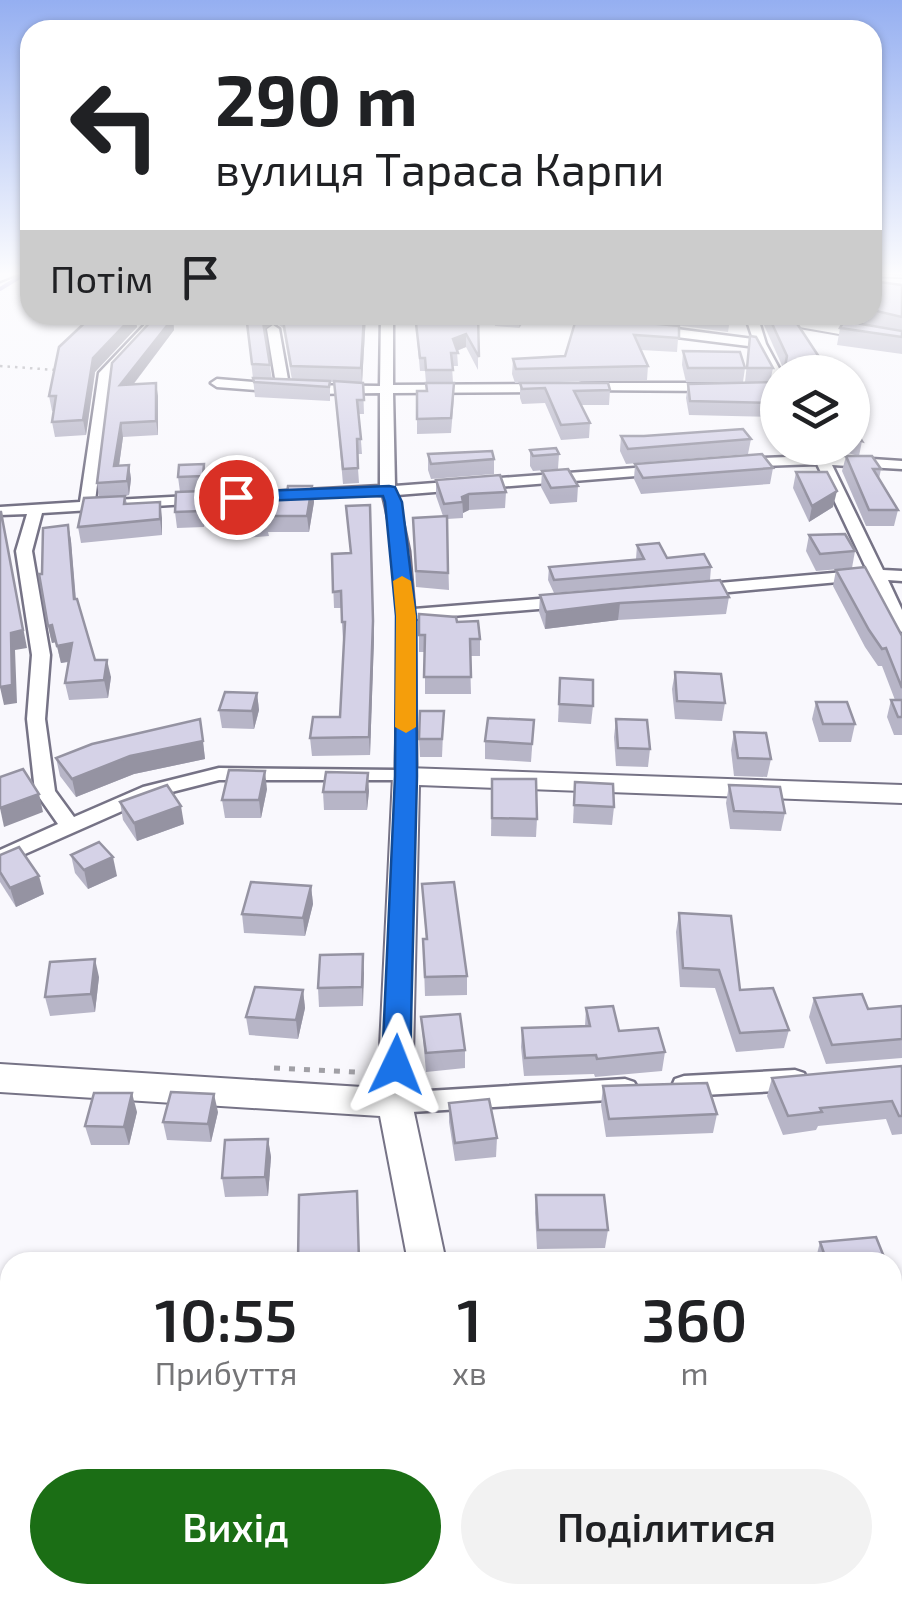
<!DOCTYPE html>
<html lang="uk">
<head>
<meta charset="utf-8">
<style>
  :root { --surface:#fff; --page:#f2f2f2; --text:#202124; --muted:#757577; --accent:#1b6e15 }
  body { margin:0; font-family:"Exo 2",sans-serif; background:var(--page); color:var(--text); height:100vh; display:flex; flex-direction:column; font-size:38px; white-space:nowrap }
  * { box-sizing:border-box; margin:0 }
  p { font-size:32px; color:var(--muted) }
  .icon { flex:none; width:55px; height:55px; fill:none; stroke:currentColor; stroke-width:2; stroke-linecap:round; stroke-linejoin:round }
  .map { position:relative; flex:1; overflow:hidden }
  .panel { position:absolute; left:0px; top:1252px; width:902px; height:352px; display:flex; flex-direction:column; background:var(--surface); border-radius:30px 30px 0 0; box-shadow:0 2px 8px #0004 }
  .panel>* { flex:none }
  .banner { position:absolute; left:20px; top:20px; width:862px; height:305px; border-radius:30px; box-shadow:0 2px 8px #0004; background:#fff; color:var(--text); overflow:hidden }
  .controls { position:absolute; left:760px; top:355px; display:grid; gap:20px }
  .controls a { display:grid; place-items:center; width:110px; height:110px; border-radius:50%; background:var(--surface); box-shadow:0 2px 8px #0004; font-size:50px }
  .pin { position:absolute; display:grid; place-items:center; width:85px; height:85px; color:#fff; margin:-42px; border:5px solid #fff; border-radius:50%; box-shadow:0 2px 10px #0007 }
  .me { position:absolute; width:110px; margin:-55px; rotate:2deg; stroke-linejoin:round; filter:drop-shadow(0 0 8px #0008) }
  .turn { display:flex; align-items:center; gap:35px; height:210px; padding:0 30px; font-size:45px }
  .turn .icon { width:130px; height:130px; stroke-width:2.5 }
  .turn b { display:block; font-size:70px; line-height:85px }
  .then { display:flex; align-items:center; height:95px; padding:0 30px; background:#0003; gap:20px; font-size:38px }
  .eta { display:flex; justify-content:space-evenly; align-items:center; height:170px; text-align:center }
  .eta b { font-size:60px; font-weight:600; line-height:70px }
  .button { display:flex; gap:20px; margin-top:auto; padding:20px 30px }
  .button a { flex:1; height:115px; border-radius:60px; background:var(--accent); color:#fff; font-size:40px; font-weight:600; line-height:115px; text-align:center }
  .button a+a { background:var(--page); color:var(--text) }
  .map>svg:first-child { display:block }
</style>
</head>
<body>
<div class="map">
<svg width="902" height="1603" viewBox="0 0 902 1603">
  <rect width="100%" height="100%" fill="#f9f8fd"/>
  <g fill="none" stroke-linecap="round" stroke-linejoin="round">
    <polyline stroke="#9185c4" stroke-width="4" points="0,289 26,273"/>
    <defs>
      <polyline id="lane" points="872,281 902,282"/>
      <g id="street">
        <polygon points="6,273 20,273 0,281 0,274"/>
        <path d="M154 315H166L111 374 95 501 380 486V393L308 394 217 387 211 383 217 379 276 384 267 329 273 325 279 329 289 385 380 386 381 315H393V385L545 384 551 388 545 392 393 393 395 486 661 466 668 470 661 474 397 495 409 551 414 609 563 597 571 602 563 607 415 619 416 776 413 780H219L156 796 0 865V850L58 824 35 791 27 719 32 655 16 551 27 514 0 515V507L80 502 99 373ZM349 494 383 495C406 584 397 678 396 770L219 768 143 787 74 817 55 791 45 719 50 655 32 551 42 513Z"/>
        <polygon points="539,315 572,315 605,322 599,325"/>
        <polygon points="745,315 757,315 766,344 781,372 778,372 778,382 772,378 756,347 653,334 647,330 653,326 753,339"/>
        <polygon points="584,383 715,383 721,387 715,391 580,390 580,384"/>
        <polygon points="819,449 827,456 902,461 902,469 832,465 883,570 902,571 902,581 888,580 902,610 902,632 894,627 871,579 697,595 689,590 697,585 867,570 817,464 739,467 732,463 739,459 814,456 814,450"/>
        <polygon points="795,1070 804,1073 807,1080 804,1087 795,1090 684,1096 675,1093 672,1086 675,1079 684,1076"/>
        <polygon points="625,1079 634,1082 638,1089 634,1096 625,1099 395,1113 386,1110 382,1103 386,1096 395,1093"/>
        <polygon points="433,1595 469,1595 466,1603 430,1603"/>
      </g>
      <g id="secondary">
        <polygon points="751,315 786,315 902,335 902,345 759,320"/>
        <polygon points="406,768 902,785 902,803 419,785 412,1103 446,1262 408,1262 380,1116 0,1092 0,1064 378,1088 393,776"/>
        <rect x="892" y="1504" width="10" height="46"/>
      </g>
    </defs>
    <use href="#lane" stroke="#767386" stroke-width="9"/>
    <use href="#street" stroke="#767386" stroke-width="5"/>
    <use href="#secondary" stroke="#767386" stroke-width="4"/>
    <polyline stroke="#a1a0a6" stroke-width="2.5" stroke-dasharray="2.5 5" stroke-linecap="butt" points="0,366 56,370"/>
    <polyline stroke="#a1a0a6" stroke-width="5" stroke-dasharray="6 9" stroke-linecap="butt" points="274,1068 355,1072"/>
    <use href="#lane" stroke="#fff" stroke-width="6"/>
    <use href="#street" fill="#fff" fill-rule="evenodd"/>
    <use href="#secondary" fill="#fff" fill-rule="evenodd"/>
  </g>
  <g fill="#b7b5c7" fill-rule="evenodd">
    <polygon points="872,272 902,272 902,276 872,274"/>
    <polygon points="872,281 902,285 902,354 837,345 840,328 850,322 852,315 872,315"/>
    <polygon points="93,315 135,315 137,327 95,372 86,435 55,437 52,422 54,411 52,411 49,396"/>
    <path d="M246 315H366L362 382 363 383 364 414H359L362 454H357L359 483 343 484 334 382H330V401L255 397ZM275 322 283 328 292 380 272 379 264 329Z"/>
    <polygon points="415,315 478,315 478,370 466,347 457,351 458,366 452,366 453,383 426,383 425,371 420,371"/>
    <polygon points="493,315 529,315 519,328 495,326"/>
    <polygon points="600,315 729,315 730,319 728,332"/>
    <polygon points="765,315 789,315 802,331 784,370 764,325"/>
    <polygon points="577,316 679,326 677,352 641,350 648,366 647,380 515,383 512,374 513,359 565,356"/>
    <polygon points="173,318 174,330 133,385 158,396 158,435 123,437 119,465 129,465 131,479 129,495 125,496 127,504 162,518 162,535 81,543 78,527 99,497 97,483 112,363"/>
    <polygon points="750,336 773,368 770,382 745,382"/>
    <polygon points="683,351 745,368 743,382 686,382 682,365"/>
    <polygon points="778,382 778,417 689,415 686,398 688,384"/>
    <polygon points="520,383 610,390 609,405 581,405 590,423 589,438 561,440 545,403 522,404 520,398"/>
    <polygon points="417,391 454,398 451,433 417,434"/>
    <polygon points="852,425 862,441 859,456 881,469 879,479 898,510 894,526 866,526 842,471 846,456 859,456 828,448 852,448"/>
    <polygon points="621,436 751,439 748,454 626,464 620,451"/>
    <polygon points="793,448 816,448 808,453 793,454"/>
    <polygon points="530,450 559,454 558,469 533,471 530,466"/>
    <polygon points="428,454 494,459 494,474 431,479 428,470"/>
    <polygon points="204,464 206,479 205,491 203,492 205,507 204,527 177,528 175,512 180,492 178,477"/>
    <polygon points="635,464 773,468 770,484 641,494 634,479"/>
    <polygon points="542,471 578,486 577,502 550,504 541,487"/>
    <polygon points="796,472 833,507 809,522 793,488"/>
    <polygon points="436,480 506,492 505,508 469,510 463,513 463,518 447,519 449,590 416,587 413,518 443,516 436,496"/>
    <polygon points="312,486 314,502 309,532 268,532 269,536 245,538 243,522 287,494"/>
    <polygon points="68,525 71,541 76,599 95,660 111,677 108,698 69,700 65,683 69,662 61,663 56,642 52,643 48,626 42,574"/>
    <polygon points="809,535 855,551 852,568 816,571 806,551"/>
    <polygon points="637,545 667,558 711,567 710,580 554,593 548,580 549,567 636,559"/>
    <polygon points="332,554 374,638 370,755 312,756 310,738 340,717 344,640 343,640 341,608 334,608"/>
    <polygon points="836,570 902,636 902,735 894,735 887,717 891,700 895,700 882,666 878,666 865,647 833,586"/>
    <polygon points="540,595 729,597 726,614 618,620 545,629 539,612"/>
    <polygon points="419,614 480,639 480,656 470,656 471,694 425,694 425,652 419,652"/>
    <polygon points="675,672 725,703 722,721 675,719 672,689"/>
    <polygon points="560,678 593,706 591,724 558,722"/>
    <polygon points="257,693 259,710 254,729 222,728 219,710"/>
    <polygon points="816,702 855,724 851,742 819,742 812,719"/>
    <polygon points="444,711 442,757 420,757 419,739"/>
    <polygon points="200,719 205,759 134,774 76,797 60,776 56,758"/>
    <polygon points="616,719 650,749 648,767 616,766 614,737"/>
    <polygon points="534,720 531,762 485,759 485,741"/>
    <polygon points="734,732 771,759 767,777 734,776 731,750"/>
    <polygon points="492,779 537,819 536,837 491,836"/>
    <polygon points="575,782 614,807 612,825 573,823"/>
    <polygon points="729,785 785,813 781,831 730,829 726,803"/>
    <polygon points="267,789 261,818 225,818 222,800"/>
    <polygon points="369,791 367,810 324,810 323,792"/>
    <polygon points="120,802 184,824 137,841 123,820"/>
    <polygon points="0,855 44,894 16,907 0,882"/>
    <polygon points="71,855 117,876 88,889 75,873"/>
    <polygon points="422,884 467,976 467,995 425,996 423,939 426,939"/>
    <polygon points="311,886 313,904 305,936 244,933 242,914"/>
    <polygon points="679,913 740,990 789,1030 784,1048 736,1052 715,988 680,987 676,932"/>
    <polygon points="363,954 363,1006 319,1007 318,988"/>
    <polygon points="99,977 95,1012 50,1016 45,997"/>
    <polygon points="303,990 305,1008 298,1039 249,1035 246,1017"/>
    <polygon points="814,998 868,1009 902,1006 902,1058 826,1064 809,1017"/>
    <polygon points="586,1008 619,1031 665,1052 662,1071 595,1077 594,1074 524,1076 521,1047 522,1028 585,1026"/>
    <polygon points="421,1017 465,1050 465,1068 426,1072"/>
    <polygon points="902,1066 902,1134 892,1135 886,1119 818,1126 816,1130 783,1135 767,1096 772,1078"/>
    <polygon points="603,1086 717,1114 713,1133 606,1137 601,1105"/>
    <polygon points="449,1103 497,1138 496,1157 455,1161 449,1122"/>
    <polygon points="137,1112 129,1145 91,1145 85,1126"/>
    <polygon points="218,1112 211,1142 167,1140 163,1122"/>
    <polygon points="268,1139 271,1157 268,1196 225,1197 222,1178"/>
    <polygon points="536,1195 608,1230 605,1248 537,1249 535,1213"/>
    <polygon points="820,1242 886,1262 815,1262"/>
    <polygon points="892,1279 902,1304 902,1317 897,1328 892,1329"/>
    <polygon points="0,1396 10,1396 10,1546 2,1546 0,1542 0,1530 10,1464 0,1463"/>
    <polygon points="558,1595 725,1595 726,1603 560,1603"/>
    <polygon points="785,1595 888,1595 889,1603 786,1603"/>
  </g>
  <g fill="#9593a2">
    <polygon points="134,315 135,315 137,327 95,372 86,435 83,420 93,358"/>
    <polygon points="264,315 274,315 275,322 263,330 262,316"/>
    <polygon points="364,315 366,315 362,383 361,368"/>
    <polygon points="520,315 529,315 519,328 519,316"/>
    <polygon points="173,318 174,330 122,399 120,385"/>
    <polygon points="466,334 466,347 453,352 453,339"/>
    <polygon points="156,383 158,396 158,435 156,421"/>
    <polygon points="121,423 123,437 117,480 114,466"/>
    <polygon points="129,465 131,479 129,495 127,481"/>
    <polygon points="312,486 314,502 309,532 307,516"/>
    <polygon points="203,491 205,507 204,527 202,511"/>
    <polygon points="837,491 833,507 809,522 812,506"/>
    <polygon points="469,494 469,510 463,513 462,497"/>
    <polygon points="160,502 162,518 162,535 160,519"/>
    <polygon points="1,512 27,648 15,650 17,703 4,705 0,687"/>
    <polygon points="371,521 374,638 370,755 369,737"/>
    <polygon points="68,525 71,541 77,616 74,599"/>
    <polygon points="620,603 618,620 545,629 546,612"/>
    <polygon points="52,625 56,642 52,643 48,626"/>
    <polygon points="72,643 76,660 61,663 57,646"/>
    <polygon points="107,660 111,677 108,698 104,680"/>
    <polygon points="257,693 259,710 254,729 252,711"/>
    <polygon points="203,741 205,759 134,774 76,797 72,779 130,756"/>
    <polygon points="265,771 267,789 261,818 259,800"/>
    <polygon points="368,773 369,791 367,810 366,792"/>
    <polygon points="39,794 43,812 4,827 0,808"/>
    <polygon points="181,806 184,824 137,841 134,823"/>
    <polygon points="113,857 117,876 88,889 84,870"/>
    <polygon points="39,876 44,894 16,907 10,888"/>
    <polygon points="311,886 313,904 305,936 303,918"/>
    <polygon points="363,954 364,973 363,1006 362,987"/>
    <polygon points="95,959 99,977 95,1012 91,994"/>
    <polygon points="303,990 305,1008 298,1039 296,1020"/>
    <polygon points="132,1093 137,1112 129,1145 124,1127"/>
    <polygon points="214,1094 218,1112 211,1142 208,1124"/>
    <polygon points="268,1139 271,1157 268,1196 265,1177"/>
    <polygon points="154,1595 162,1595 160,1603 152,1603"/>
    <polygon points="337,1595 342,1595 340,1603 335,1603"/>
  </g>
  <g fill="#d5d2e7" stroke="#9593a2" stroke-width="2.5">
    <polygon points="872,281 902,285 902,317 872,310"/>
    <polygon points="93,315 134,315 93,358 83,420 52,422 56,396 49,396 59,347"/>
    <polygon points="246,315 264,315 262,316 270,365 252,364"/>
    <polygon points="282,315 364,315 361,368 291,366"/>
    <polygon points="415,315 478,315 479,357 466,334 453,339 458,353 451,353 453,370 426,370 425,358 420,358"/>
    <polygon points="698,315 729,315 730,319"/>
    <polygon points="768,315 789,315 804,318 798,325 829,372 784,372 787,356"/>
    <polygon points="156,316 173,318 120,385 156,383 156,421 121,423 114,466 129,465 127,481 97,483 112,363"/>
    <polygon points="577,316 679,326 679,338 634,335 648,366 516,369 513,359 565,356"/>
    <polygon points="844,321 902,331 902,337 840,328"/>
    <polygon points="750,336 756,337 773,368 747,368"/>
    <polygon points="683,351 740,352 745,368 688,368"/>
    <polygon points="253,378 330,381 329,387 254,382"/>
    <polygon points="334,381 363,383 364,400 357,400 361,439 357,439 358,468 343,469"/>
    <polygon points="778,382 778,403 690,401 688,384"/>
    <polygon points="426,383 454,383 451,418 417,419 417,391 427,391"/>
    <polygon points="520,383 608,383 610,390 574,391 590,423 561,425 545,388 522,389"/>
    <polygon points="852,425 862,441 852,438"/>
    <polygon points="743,429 751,439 628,449 621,436 644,436"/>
    <polygon points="556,448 559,454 533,456 530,450"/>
    <polygon points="492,451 494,459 431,464 428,454"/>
    <polygon points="762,454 773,468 643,478 635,464"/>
    <polygon points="846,456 872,456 881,469 873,469 898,510 869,510"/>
    <polygon points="204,464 203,476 178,477 179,465"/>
    <polygon points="568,469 578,486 551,488 542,471"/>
    <polygon points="796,472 827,472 837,491 812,506"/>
    <polygon points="500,475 506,492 469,494 462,497 463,502 444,504 436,480"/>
    <polygon points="288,486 312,486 307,516 267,516 267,520 243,522 241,497 287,494"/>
    <polygon points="203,491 202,511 175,512 176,492"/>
    <polygon points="125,496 124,504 160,502 160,519 78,527 84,498"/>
    <polygon points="370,505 373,621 369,737 310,738 313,717 340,717 345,622 342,622 341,591 333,592 332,554 351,553 346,506"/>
    <polygon points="0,512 1,512 23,630 11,633 12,685 0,687"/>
    <polygon points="447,516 448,573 416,571 413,518"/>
    <polygon points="68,525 74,599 77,599 95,660 107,660 104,680 65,683 72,643 57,646 52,625 48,626 39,574 42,574 43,528"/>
    <polygon points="845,534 855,551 820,554 809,535"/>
    <polygon points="659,543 667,558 704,554 711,567 554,580 549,567 644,559 637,545"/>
    <polygon points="865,567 902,636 902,688 886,648 882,649 869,630 836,570"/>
    <polygon points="720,580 729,597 620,603 546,612 540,595"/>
    <polygon points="419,614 456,617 457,622 478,621 480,639 470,639 471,677 424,677 425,635 419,635"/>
    <polygon points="675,672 721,674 725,703 677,701"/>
    <polygon points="560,678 593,680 593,706 559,704"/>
    <polygon points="225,692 257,693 252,711 219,710"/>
    <polygon points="891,700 902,700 902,717 898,717"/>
    <polygon points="816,702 847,702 855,724 823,724"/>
    <polygon points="420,711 444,711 442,739 419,739"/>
    <polygon points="488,718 534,720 532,744 485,741"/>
    <polygon points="200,719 203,741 130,756 72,779 56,758 92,744"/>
    <polygon points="616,719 647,720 650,749 618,748"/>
    <polygon points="734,732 766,733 771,759 738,758"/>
    <polygon points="23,769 39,794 0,808 0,777"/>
    <polygon points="229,770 265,771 259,800 222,800"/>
    <polygon points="326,772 368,773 366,792 323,792"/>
    <polygon points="492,779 536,779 537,819 492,818"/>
    <polygon points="575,782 613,784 614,807 574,805"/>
    <polygon points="167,785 181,806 134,823 120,802"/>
    <polygon points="729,785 780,787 785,813 734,811"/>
    <polygon points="99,842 113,857 84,870 71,855"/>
    <polygon points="19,847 39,876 10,888 0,872 0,855"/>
    <polygon points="251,882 311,886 303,918 242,914"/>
    <polygon points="454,882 467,976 425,977 423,939 427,939 422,884"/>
    <polygon points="679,913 731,916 740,990 773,988 789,1030 740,1033 719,970 683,968"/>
    <polygon points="363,954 362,987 318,988 320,955"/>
    <polygon points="95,959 91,994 45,997 50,962"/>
    <polygon points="255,987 303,990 296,1020 246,1017"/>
    <polygon points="862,994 868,1009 902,1006 902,1039 832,1045 814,998"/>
    <polygon points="613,1006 619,1031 658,1028 665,1052 597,1059 596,1055 525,1058 522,1028 590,1026 586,1008"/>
    <polygon points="460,1014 465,1050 426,1053 421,1017"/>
    <polygon points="902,1066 902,1116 899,1116 892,1101 820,1108 822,1112 788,1116 772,1078"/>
    <polygon points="707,1083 717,1114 609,1119 603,1086"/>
    <polygon points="171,1092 214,1094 208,1124 163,1122"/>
    <polygon points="94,1093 132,1093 124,1127 85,1126"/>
    <polygon points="489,1099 497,1138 455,1143 449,1103"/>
    <polygon points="268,1139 265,1177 222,1178 225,1140"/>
    <polygon points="357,1191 359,1262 298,1262 299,1195"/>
    <polygon points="536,1195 604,1195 608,1230 538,1230"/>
    <polygon points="876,1237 886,1262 827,1262 820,1242"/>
    <polygon points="892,1279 902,1304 902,1311 892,1311"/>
    <polygon points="0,1396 10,1396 10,1447 0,1446"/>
    <polygon points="10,1462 10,1530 0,1530 0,1503"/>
    <polygon points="76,1595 154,1595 152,1603 75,1603"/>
    <polygon points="278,1595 337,1595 335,1603 277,1603"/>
    <polygon points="467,1595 518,1595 520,1603 468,1603"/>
    <polygon points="563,1595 725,1595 726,1603 565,1603"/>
    <polygon points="799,1595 888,1595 889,1603 800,1603"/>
  </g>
  <linearGradient id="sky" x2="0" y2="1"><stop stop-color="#95aff1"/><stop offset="0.55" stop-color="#fcfcfe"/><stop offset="1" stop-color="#fcfcfe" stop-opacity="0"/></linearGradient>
  <rect width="902" height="497" fill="url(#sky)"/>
  <polygon fill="#1a73e8" stroke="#114b97" stroke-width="2.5" points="389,486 395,487 402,502 416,616 417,776 410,1065 406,1073 396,1076 386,1073 382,1065 395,776 396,616 385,502 383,496 236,502 228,497 236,492"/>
  <polygon fill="#f59e0b" points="402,576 411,581 416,616 416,727 406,733 395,727 396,616 393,581"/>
</svg>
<div class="controls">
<a><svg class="icon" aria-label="layers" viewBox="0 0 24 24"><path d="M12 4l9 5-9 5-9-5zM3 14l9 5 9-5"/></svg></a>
</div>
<div class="pin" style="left:236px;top:497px;background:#d93025"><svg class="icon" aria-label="arrive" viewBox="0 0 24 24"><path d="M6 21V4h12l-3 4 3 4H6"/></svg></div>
<svg class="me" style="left:396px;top:1065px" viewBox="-20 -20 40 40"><path d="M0-17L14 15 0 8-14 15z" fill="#1a73e8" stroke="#fff" stroke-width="4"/></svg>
<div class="banner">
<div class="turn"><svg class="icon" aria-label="left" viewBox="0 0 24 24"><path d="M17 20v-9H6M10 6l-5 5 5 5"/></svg><div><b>290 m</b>вулиця Тараса Карпи</div></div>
<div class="then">Потім<svg class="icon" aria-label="arrive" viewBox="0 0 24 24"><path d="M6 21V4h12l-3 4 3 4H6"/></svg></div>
</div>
<section class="panel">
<div class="eta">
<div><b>10:55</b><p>Прибуття</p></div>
<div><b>1</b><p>хв</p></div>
<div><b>360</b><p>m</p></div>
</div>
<div class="button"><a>Вихід</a><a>Поділитися</a></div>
</section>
</div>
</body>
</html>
